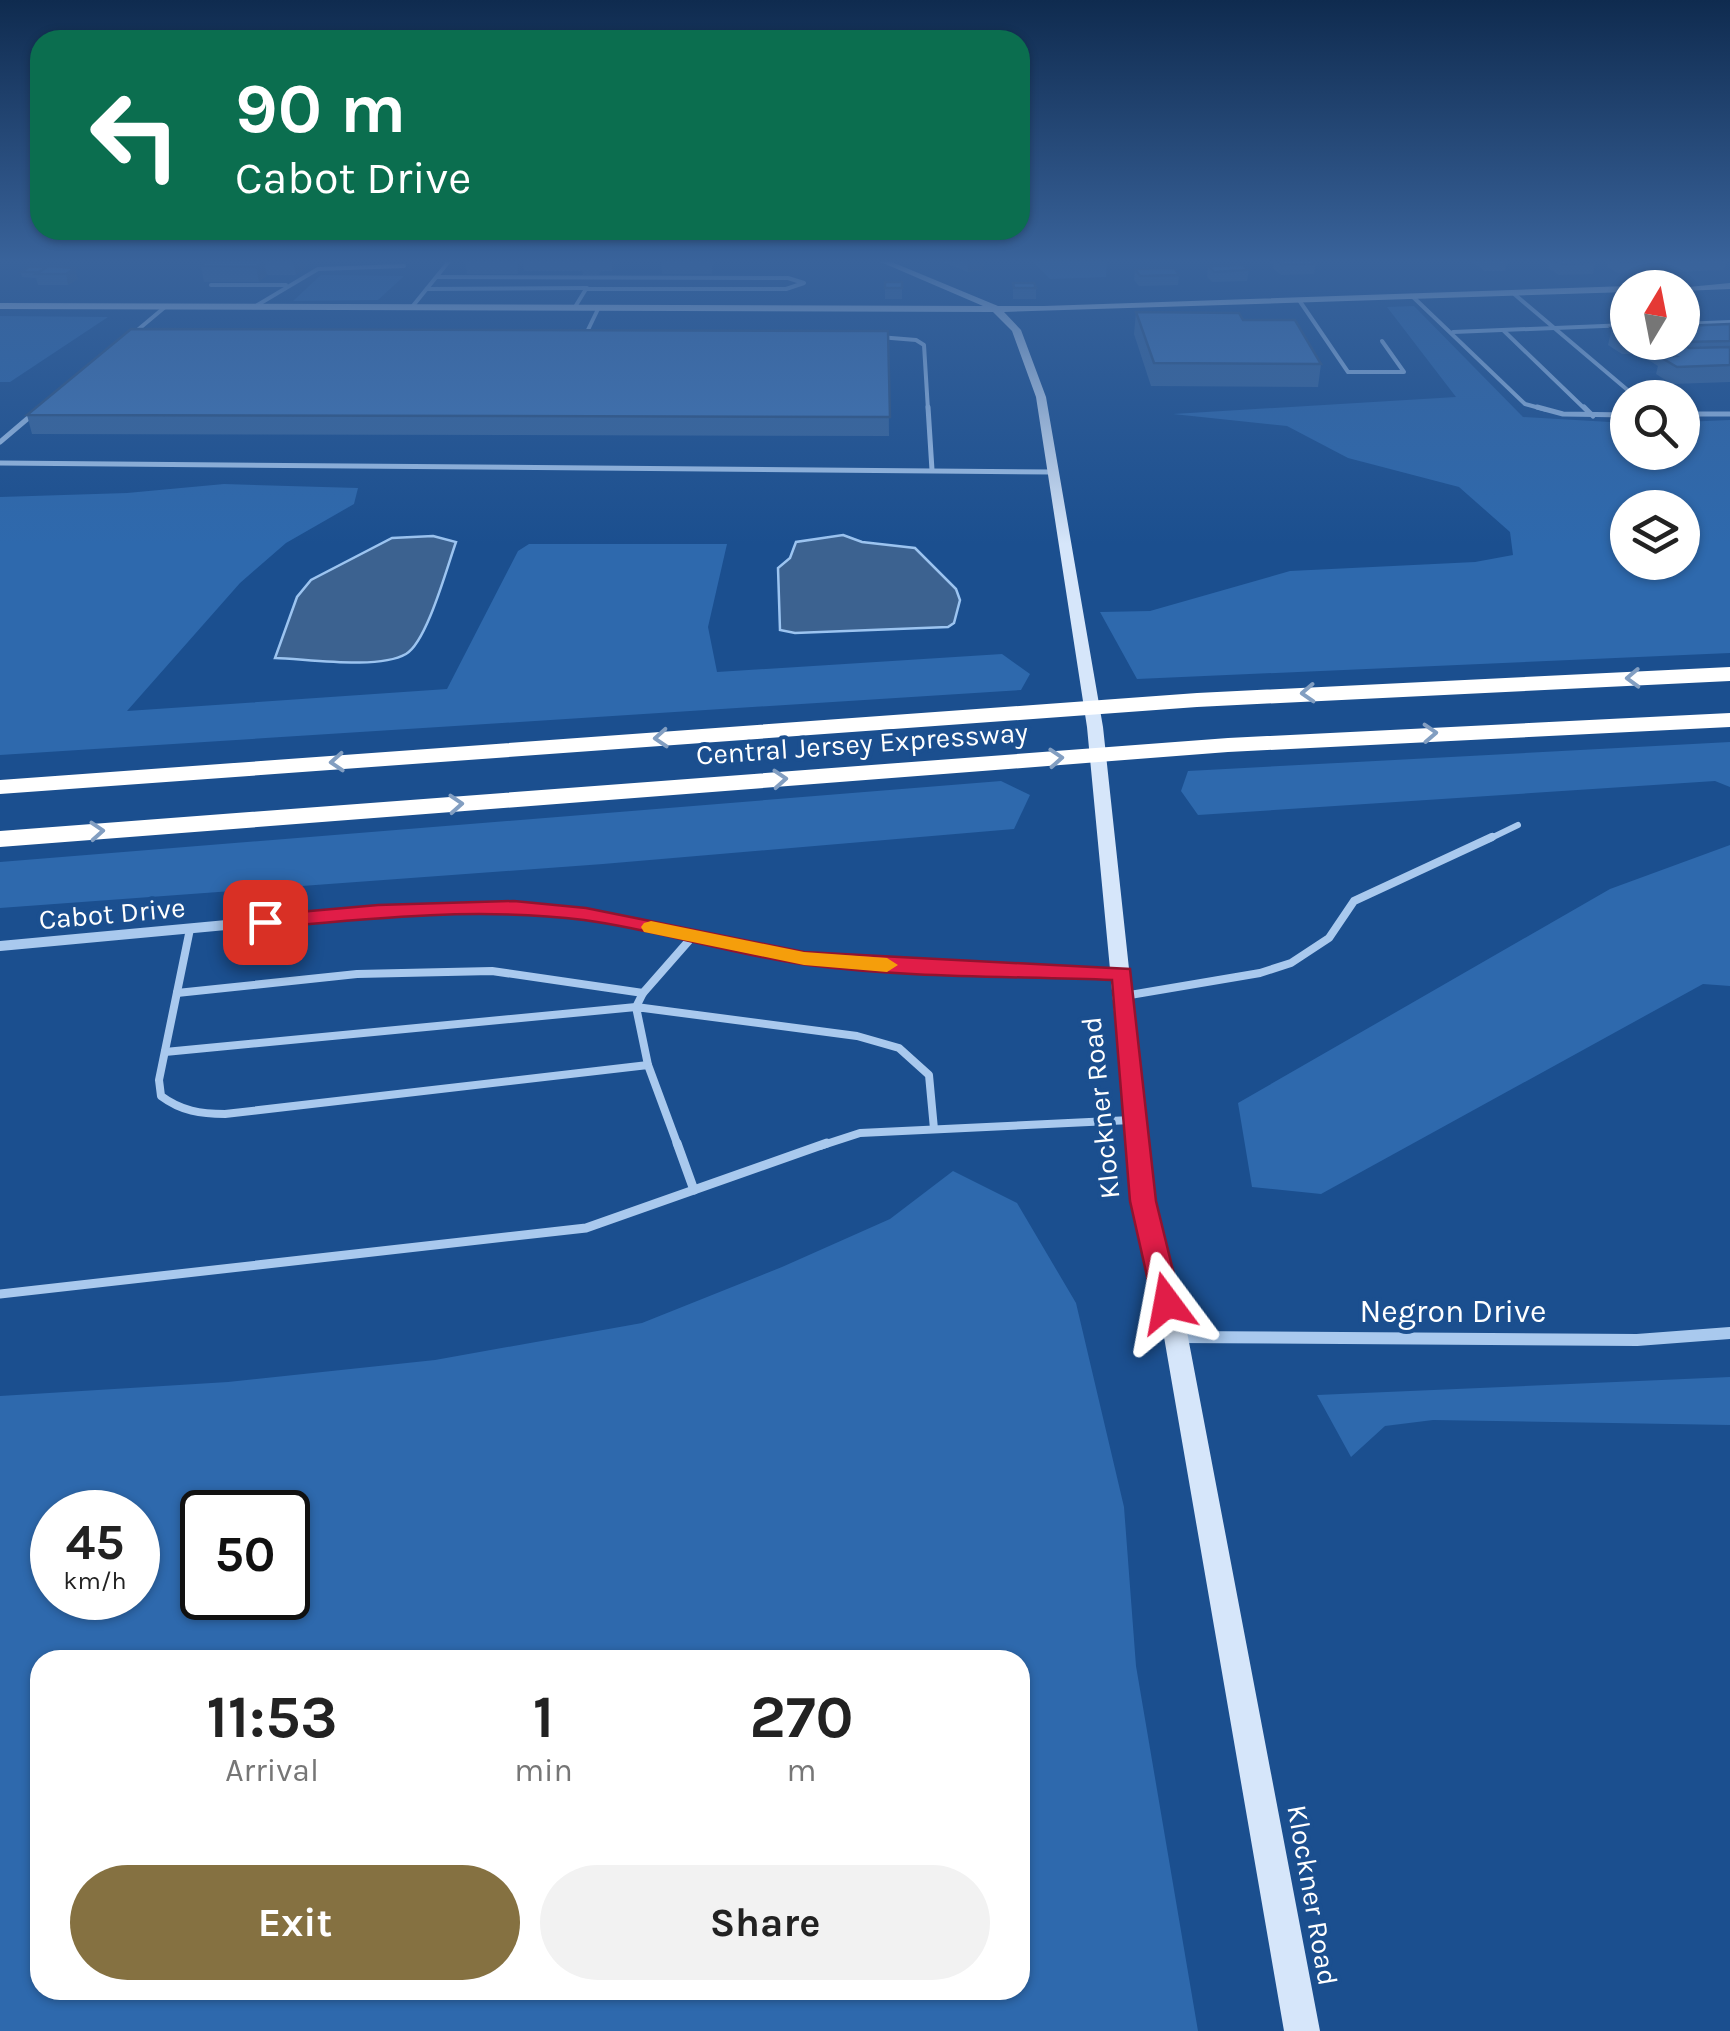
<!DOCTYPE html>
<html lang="en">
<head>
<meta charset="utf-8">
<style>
  :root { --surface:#fff; --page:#f2f2f2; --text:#222; --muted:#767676; --accent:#857141 }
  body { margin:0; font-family:Karla,sans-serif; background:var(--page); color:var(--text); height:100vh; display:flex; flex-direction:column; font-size:38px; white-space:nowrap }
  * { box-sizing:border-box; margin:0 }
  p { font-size:32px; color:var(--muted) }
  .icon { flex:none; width:55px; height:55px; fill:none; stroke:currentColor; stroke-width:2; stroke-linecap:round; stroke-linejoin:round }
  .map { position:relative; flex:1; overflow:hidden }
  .side { position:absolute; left:30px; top:1650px; width:1000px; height:350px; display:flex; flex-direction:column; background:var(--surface); border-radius:30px; box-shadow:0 2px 8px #0004 }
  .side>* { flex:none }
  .guide { position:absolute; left:30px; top:30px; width:1000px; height:210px; border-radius:30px; box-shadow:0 2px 8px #0004; background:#0b6e4f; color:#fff; overflow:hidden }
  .needle { width:65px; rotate:10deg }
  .tools { position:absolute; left:1610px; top:270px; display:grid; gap:20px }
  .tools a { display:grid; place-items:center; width:90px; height:90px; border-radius:50%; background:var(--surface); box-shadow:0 2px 8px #0004; font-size:50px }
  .speed { position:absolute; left:30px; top:1490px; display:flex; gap:20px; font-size:50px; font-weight:700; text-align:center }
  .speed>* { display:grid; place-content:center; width:130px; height:130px; border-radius:50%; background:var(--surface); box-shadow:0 2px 8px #0004; line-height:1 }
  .speed small { font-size:25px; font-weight:400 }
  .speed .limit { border:5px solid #111; border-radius:15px; background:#fff; color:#111 }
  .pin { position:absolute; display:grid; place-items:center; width:85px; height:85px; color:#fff; margin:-42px; border-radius:20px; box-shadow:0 5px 15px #0006 }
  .me { position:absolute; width:110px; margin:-55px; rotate:347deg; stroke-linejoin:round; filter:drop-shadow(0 0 8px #0008) }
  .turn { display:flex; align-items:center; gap:35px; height:210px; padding:0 40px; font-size:45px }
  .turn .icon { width:130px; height:130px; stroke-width:2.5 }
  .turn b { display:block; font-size:70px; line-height:85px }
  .eta { display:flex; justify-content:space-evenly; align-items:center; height:170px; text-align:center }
  .eta b { font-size:60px; font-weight:700; line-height:70px }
  .cta { display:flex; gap:20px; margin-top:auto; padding:20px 40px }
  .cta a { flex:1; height:115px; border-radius:60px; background:var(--accent); color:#fff; font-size:40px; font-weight:700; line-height:115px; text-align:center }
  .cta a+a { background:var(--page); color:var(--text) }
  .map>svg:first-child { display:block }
</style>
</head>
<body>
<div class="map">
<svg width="1730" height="2031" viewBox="0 0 1730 2031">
  <rect width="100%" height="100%" fill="#1b4f8f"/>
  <g fill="#2e69ad" fill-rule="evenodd">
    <polygon points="1031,260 1107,260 1106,277 1050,279"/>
    <polygon points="321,275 404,276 378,300 293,301"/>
    <path d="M1414 306 1523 417 1627 423 1628 452H1682L1683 422 1730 420V653L1137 679 1100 612 1150 611 1290 571 1475 562 1513 555 1510 532 1459 487 1348 458 1287 426 1173 414 1456 397 1387 307ZM1628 508H1682V562H1628Z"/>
    <polygon points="0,316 108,317 10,382 0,382"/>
    <polygon points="224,484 358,488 354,504 286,543 240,583 127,711 447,689 518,551 529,544 727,544 708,627 717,672 1002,654 1030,674 1021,690 0,755 0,497 127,493"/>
    <polygon points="1730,742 1730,787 1715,781 1198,815 1181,791 1188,771"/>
    <polygon points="1001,781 1030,795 1014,829 603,864 0,908 0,862"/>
    <polygon points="1730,845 1730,986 1703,984 1321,1194 1252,1187 1238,1103 1610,889"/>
    <path d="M953 1171 1017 1203 1076 1303 1124 1507 1136 1666 1198 2031H0V1396L228 1382 435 1360 642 1323 782 1267 890 1219ZM52 1512H138V1598H52ZM202 1512H288V1598H202ZM40 1660H1020V1990H40Z"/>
    <polygon points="1730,1377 1730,1425 1433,1420 1385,1426 1351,1457 1317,1395"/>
  </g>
  <g fill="#3c6290" stroke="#9cc4f0" stroke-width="2.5">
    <polygon points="843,535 862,542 915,548 956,589 960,600 954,623 948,627 795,633 780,630 778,568 790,558 796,542"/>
    <path d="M433 536 456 542C447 567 427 642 406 654 378 670 308 659 275 658L297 597 311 580 392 538Z"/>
  </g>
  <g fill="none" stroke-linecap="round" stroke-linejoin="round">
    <g stroke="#a9c9ee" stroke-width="4">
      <polyline points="437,277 788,278 804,283 786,289 586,289 575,307"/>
      <polyline points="211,285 286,285"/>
      <polyline points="427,289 587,288"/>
      <polyline points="1513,293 1637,398"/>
      <polyline points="1412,296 1525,404 1547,410"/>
      <polyline points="1299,300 1348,372 1404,372 1382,341"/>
      <polyline points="254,307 318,269 404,266"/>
      <polyline points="412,307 450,260"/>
      <polyline points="1682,324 1730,322"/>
      <polyline points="1503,330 1586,410"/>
      <polyline points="1453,332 1628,325"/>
      <polyline points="134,333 165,307"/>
      <polyline points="585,336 599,307"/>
      <polyline points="879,337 916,340 924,345 928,410"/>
    </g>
    <g stroke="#a9c9ee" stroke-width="5">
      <polyline points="928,407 932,470"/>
      <polyline points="1537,407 1563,414 1628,415"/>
      <polyline points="1584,407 1593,416"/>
      <polyline points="1682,414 1730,414"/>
      <polyline points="0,442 33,414"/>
      <polyline points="0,463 1052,472"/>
    </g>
    <polyline stroke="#a9c9ee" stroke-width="6" points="1487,840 1518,825"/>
    <g stroke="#a9c9ee" stroke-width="8">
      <path d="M190 929 159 1080 161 1096C181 1111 201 1114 225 1114L648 1065 678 1146"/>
      <polyline points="177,993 357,974 492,971 643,993"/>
      <polyline points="1124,996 1260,973 1291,963 1329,938 1354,901 1492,837"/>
      <polyline points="165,1052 636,1007 643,993 693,936"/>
      <polyline points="648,1065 636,1007 857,1036 899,1048 929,1075 934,1129"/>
      <polyline points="820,1146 860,1133 1131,1120"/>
    </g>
    <g stroke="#a9c9ee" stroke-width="9">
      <polyline points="677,1143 694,1190"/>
      <polyline points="0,1294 586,1228 827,1143"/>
    </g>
    <polyline stroke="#a9c9ee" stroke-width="10" points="0,946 378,911 513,908 586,914 804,958 1122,974"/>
    <polyline stroke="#a9c9ee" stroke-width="12" points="1176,1337 1637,1340 1730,1333"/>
    <g fill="#d6e6fa" fill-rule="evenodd">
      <polygon points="876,260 887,260 998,306 1044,306 1628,286 1631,288 1628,288 1628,292 1004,312 1021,330 1046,397 1103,727 1154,1201 1188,1337 1320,2031 1284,2031 1164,1337 1132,1201 1087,727 1036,397 1012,331 993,312 0,309 0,303 983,306"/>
      <polygon points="1730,283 1730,289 1682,291 1682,288 1678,288"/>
    </g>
    <g fill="#fff" fill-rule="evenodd">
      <polygon points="1730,667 1730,681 1197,707 0,794 0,780 1197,693"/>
      <polygon points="1730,713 1730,727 1228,752 0,847 0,831 1228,738"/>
    </g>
  </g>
  <g fill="#3a679d">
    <polygon points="209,260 313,260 296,275 267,275 259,282 204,282 201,266"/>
    <polygon points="465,260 618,260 612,271 601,271 599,275 583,275 582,271 524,271 523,261 518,274 467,274"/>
    <polygon points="661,260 713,260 712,274 662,274"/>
    <polygon points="942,260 984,260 983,270 968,272 942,262"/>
    <polygon points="1274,260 1311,260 1316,264 1314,274 1281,275 1273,268"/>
    <polygon points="1474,260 1505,260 1507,261 1505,271 1484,271 1474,263"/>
    <polygon points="1550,260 1589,260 1595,263 1593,274 1559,275 1548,268"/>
    <polygon points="1609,260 1660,260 1662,261 1660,271 1618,273 1607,267"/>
    <polygon points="1667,260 1727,260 1724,270 1678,272 1666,265"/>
    <polygon points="1208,266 1249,270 1247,281 1212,282 1207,277"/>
    <polygon points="47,267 78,279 68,285 38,285 36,278 22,277 21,272"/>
    <polygon points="1135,269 1179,275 1178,285 1139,286 1134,280"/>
    <rect x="885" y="282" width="17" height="17"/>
    <polygon points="1013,283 1036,288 1036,299 1013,299"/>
    <polygon points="1136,312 1243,320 1321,364 1318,387 1151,386 1134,334"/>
    <polygon points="1730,324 1730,382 1672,384 1656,374 1658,366 1639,354 1622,354 1608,345 1612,328 1628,328 1628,342 1682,342"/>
    <polygon points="888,331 889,436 32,434 27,415"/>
  </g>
  <g fill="#305480">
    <polygon points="264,260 267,275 259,282 256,267"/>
    <polygon points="293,260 313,260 296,275"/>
    <polygon points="517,260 523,260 518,274"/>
    <polygon points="612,260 618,260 612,271"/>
    <polygon points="984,260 983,270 968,272 968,262"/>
    <polygon points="75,268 78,279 68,285 66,274"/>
  </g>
  <g fill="#4478b7" stroke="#305480" stroke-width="2.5">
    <polygon points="209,260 264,260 256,267 201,266"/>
    <polygon points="1277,260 1311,260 1316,264 1282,265"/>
    <polygon points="1554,260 1589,260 1595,263 1561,264"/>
    <polygon points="1616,260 1660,260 1662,261 1621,262"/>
    <polygon points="1678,260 1727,260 1680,261"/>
    <polygon points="1243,265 1249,270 1214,272 1208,266"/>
    <polygon points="48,266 75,268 66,274 36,274"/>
    <polygon points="29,267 47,267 39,272 21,272"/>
    <polygon points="1174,268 1179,275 1140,276 1135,269"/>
    <rect x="885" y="282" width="17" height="6"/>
    <polygon points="1013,283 1034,283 1036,288 1014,288"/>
    <polygon points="1136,312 1239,313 1243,320 1295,320 1321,364 1154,363"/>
    <polygon points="1730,324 1730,341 1682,342 1682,326"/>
    <polygon points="1612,328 1628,328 1628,337 1626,337"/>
    <polygon points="131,329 888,331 890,417 27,415"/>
    <polygon points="1653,342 1678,342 1689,348 1730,347 1730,365 1677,367 1660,357 1676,356"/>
  </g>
  <defs><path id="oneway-chevron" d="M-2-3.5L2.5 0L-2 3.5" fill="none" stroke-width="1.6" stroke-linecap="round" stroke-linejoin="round" transform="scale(2.5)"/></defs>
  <g stroke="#829ec1">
    <use href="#oneway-chevron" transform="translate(1633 678) rotate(178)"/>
    <use href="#oneway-chevron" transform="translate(1308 693) rotate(177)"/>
    <use href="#oneway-chevron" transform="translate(1430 733) rotate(-3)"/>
    <use href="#oneway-chevron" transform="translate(661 738) rotate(176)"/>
    <use href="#oneway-chevron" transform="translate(1056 758) rotate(-4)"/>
    <use href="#oneway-chevron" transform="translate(337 762) rotate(176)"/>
    <use href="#oneway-chevron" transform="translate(780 779) rotate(-4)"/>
    <use href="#oneway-chevron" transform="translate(456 804) rotate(-4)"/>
    <use href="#oneway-chevron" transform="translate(97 831) rotate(-4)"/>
  </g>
  <linearGradient id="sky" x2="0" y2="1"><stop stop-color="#0f2b4f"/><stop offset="0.48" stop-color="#39639b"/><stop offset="1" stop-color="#39639b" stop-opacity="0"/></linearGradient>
  <rect width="1730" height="544" fill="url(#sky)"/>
  <path fill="#e11d48" stroke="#92132f" stroke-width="2.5" d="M514 901 586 908 804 952 1130 969 1156 1201 1181 1303 1177 1310H1157L1153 1303 1130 1201 1112 980C1011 976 908 978 808 965 732 955 659 930 584 920 478 907 371 918 265 928L255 922 265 915 378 905Z"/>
  <polygon fill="#f59e0b" points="651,921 804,952 887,958 898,965 887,972 804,965 644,932 641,927 644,923"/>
  <g text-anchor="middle" stroke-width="8" stroke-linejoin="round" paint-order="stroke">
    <g font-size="28" fill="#fff" stroke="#1b4f8f">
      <text transform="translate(862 743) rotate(-4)" y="10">Central Jersey Expressway</text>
      <text transform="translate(112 913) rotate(-5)" y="10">Cabot Drive</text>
      <text transform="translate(1100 1108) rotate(-96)" y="10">Klockner Road</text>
      <text transform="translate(1313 1895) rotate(80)" y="10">Klockner Road</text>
    </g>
    <g font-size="32" fill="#fff" stroke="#1b4f8f">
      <text x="1453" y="1322">Negron Drive</text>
    </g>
  </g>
</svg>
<div class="tools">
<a><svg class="needle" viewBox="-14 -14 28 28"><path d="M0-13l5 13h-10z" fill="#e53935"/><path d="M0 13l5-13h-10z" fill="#767676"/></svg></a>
<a><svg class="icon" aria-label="search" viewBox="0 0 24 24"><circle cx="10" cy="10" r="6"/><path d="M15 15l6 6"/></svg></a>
<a><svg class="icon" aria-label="layers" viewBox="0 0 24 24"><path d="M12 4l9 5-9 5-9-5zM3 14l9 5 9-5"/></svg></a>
</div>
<div class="speed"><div>45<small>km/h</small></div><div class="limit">50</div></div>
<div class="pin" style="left:265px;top:922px;background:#d93025"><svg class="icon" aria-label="arrive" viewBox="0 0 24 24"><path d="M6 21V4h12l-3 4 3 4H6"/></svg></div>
<svg class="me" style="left:1167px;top:1303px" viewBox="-20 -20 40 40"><path d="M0-17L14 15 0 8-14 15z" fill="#e11d48" stroke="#fff" stroke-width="4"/></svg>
<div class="guide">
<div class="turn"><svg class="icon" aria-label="left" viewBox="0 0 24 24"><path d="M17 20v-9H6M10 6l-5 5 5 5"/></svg><div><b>90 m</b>Cabot Drive</div></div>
</div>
<section class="side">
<div class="eta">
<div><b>11:53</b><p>Arrival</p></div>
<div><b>1</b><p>min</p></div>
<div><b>270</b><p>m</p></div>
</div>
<div class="cta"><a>Exit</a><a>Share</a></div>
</section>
</div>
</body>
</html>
